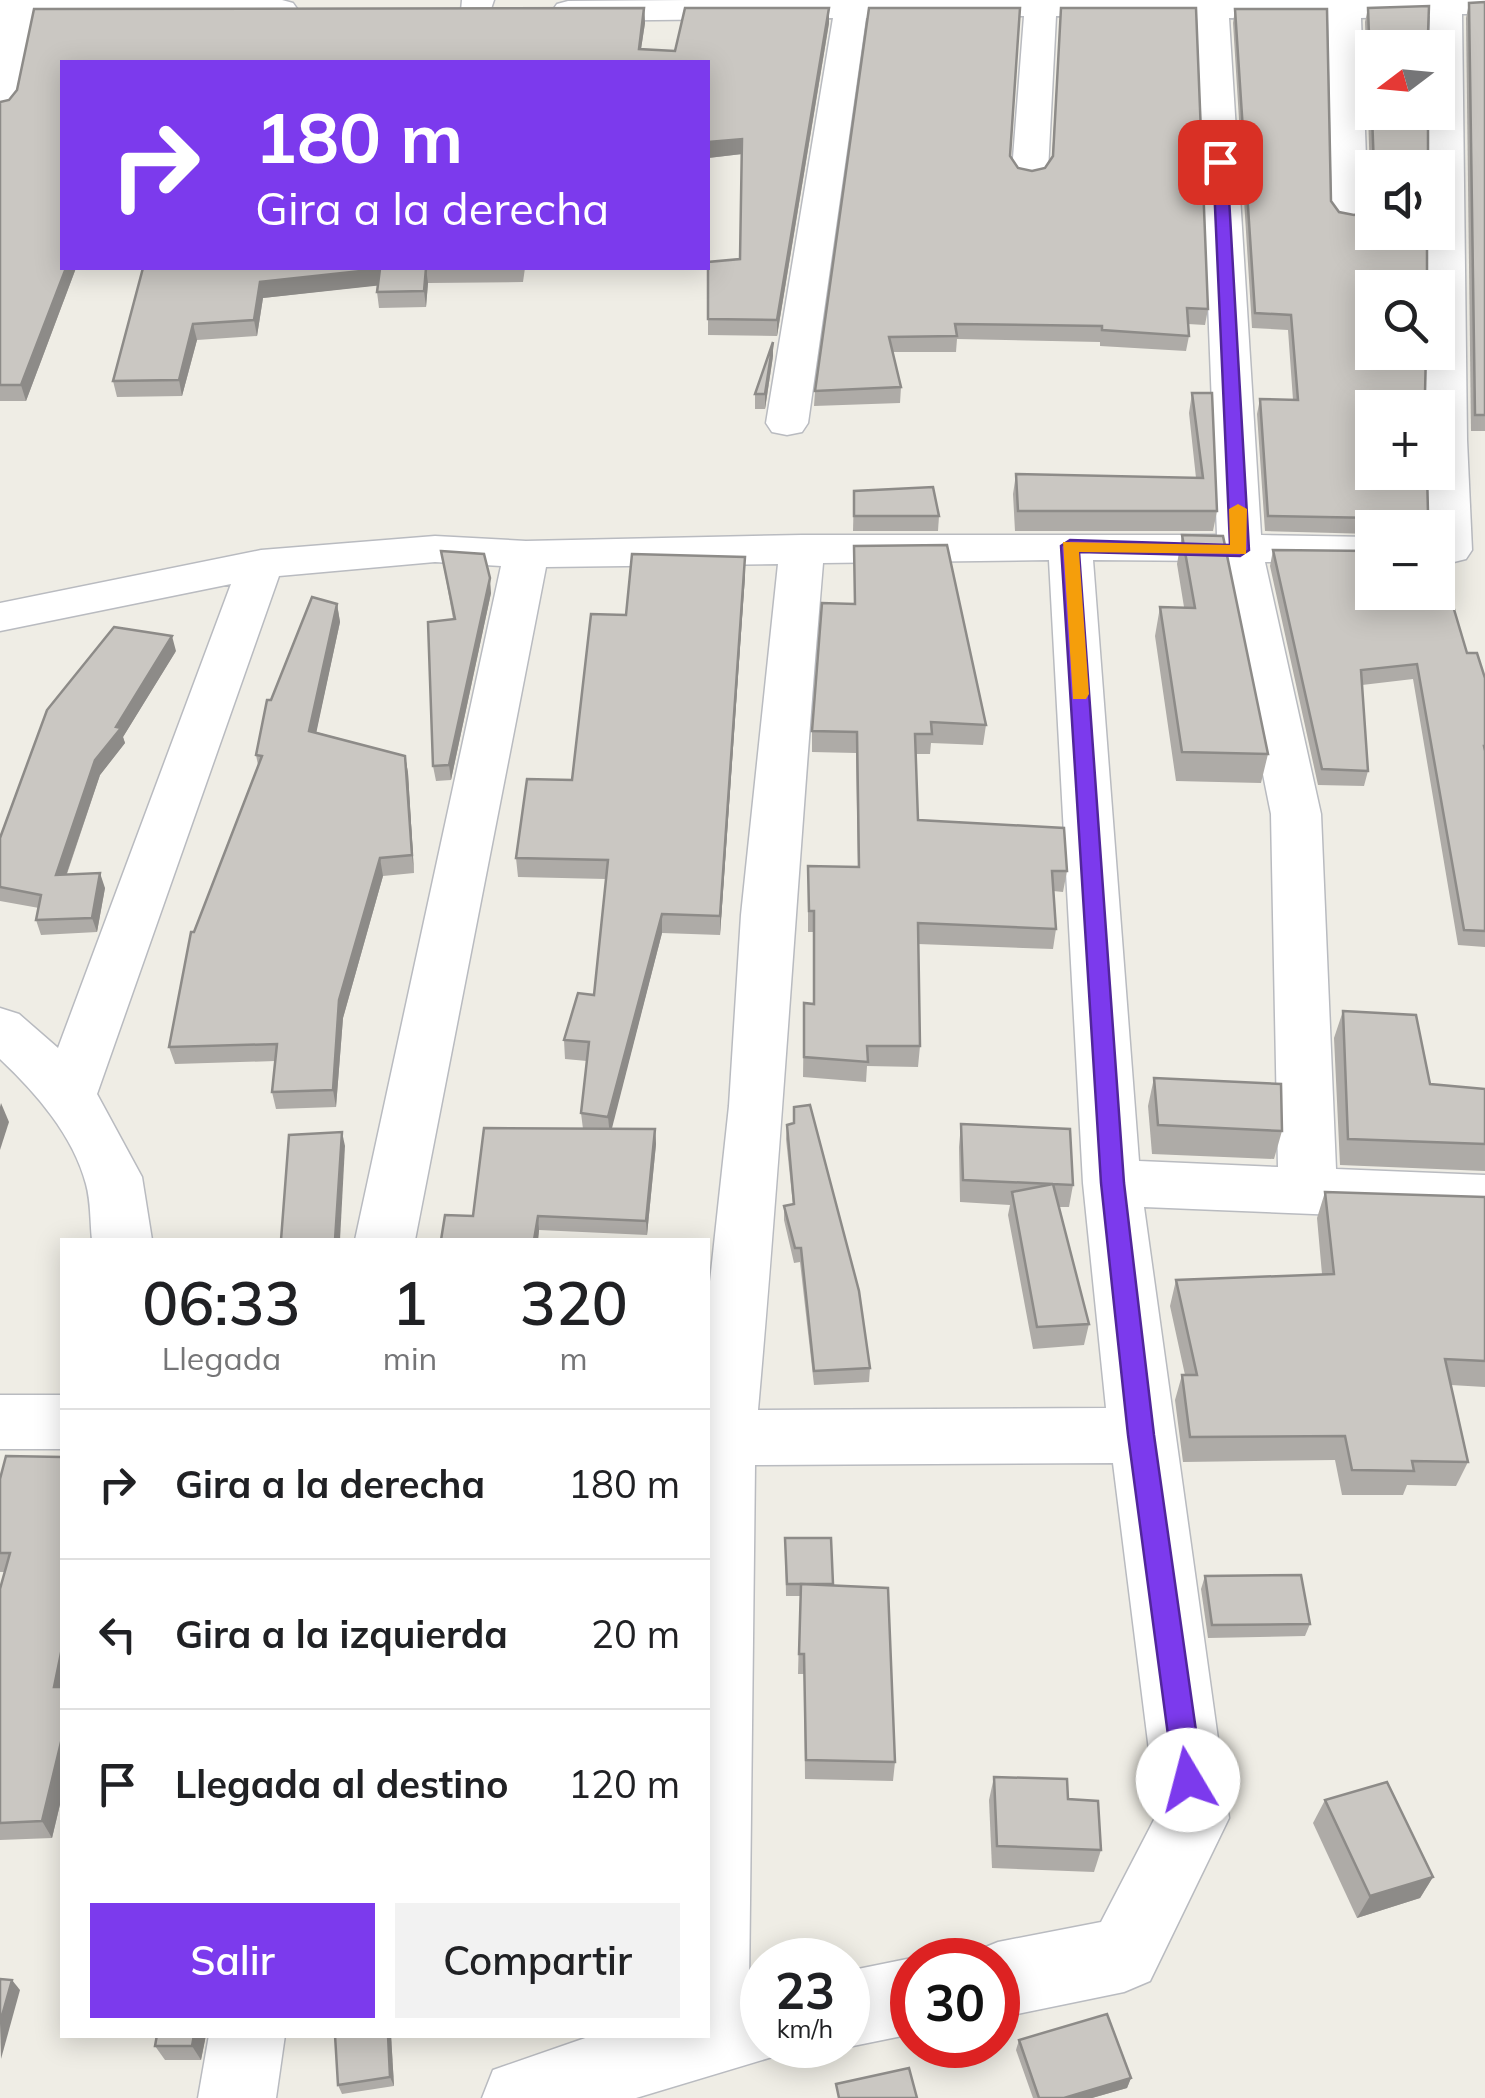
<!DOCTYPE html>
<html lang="es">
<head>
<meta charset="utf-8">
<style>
  :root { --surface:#fff; --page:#f2f2f2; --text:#202124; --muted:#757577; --line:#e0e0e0; --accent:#7c3aed }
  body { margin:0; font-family:Mulish,sans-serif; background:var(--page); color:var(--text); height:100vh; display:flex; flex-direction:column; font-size:38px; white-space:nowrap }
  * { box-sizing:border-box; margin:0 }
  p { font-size:32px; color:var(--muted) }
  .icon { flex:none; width:55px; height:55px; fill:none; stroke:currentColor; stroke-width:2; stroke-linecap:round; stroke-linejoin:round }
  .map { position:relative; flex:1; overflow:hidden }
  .panel { position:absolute; left:60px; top:1238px; width:650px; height:800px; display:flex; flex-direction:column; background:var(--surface); border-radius:0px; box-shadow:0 5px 25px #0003 }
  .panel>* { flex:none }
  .hud { position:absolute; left:60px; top:60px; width:650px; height:210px; border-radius:0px; box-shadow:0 5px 25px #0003; background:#7c3aed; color:#fff; overflow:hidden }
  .needle { width:65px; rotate:254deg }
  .tools { position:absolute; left:1355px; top:30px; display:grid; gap:20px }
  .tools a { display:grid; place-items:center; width:100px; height:100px; border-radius:0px; background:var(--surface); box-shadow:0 5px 25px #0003; font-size:50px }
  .speed { position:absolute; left:740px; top:1938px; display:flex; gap:20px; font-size:50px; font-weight:700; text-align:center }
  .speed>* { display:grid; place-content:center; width:130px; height:130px; border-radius:50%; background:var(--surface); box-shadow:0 5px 25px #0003; line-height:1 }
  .speed small { font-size:25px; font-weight:400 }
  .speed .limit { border:15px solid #d22; background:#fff; color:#111 }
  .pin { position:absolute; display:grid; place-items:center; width:85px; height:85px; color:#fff; margin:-42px; border-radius:20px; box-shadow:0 5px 15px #0006 }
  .me { position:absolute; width:110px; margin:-55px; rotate:352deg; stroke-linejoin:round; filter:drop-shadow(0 0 8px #0008) }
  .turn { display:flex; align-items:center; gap:35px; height:210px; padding:0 30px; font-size:45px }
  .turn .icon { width:130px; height:130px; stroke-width:2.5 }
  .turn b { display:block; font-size:70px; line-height:85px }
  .eta { display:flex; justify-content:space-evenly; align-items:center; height:170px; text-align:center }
  .eta b { font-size:60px; font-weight:600; line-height:70px }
  .button { display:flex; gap:20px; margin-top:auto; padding:20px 30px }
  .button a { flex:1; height:115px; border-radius:0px; background:var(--accent); color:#fff; font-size:40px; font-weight:600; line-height:115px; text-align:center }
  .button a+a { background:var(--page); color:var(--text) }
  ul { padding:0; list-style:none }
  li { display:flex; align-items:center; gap:30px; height:150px; padding:0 30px; border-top:2px solid var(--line) }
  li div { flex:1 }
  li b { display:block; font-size:38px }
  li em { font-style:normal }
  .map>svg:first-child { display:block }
</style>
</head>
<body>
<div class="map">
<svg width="1485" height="2098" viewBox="0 0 1485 2098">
  <rect width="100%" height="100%" fill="#efede5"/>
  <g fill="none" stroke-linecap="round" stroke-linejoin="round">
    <defs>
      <g id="minor">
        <polygon points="0,0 282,0 293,3 298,10 293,17 282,20 35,20 17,105 12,112 0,115"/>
        <polygon points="462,0 494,0 488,18 466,18 461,11"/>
        <path d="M689 0H1485V14H1462L1467 440 1472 550 1466 559 1450 563 1438 560V528H1427L1426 472H1438V408H1425L1426 352H1438V288H1427V232H1438V168H1428L1429 112H1438V48H1429L1430 16 1361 18 1368 215 1363 223 1350 226 1337 223 1332 215 1328 19 1229 18 1261 535 1372 537V563L1265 562 1321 814 1336 1169 1485 1175V1221L1144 1207 1229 1818 1150 1981 1124 1992 998 2018V1960H969L971 1953 998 1942 1101 1922 1157 1814 1113 1463 755 1465 749 1989 762 1987V2045H792L789 2052 636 2098H482L493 2070 594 2035H708V1300L729 1106 741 915 778 564 546 567 415 1240H355L501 566 435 562 279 576 97 1094 142 1177 152 1240H92C90 1221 91 1202 86 1184 73 1135 36 1093 0 1059V1008L19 1014 58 1048 231 584 0 631V603L261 550 435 536 526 541 802 535H1217L1197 17 1056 16 1048 171 1043 179 1030 182 1017 179 1012 171 1024 16 866 18 808 423 802 432 787 435 772 432 766 423 833 18 568 21 557 18 552 11 557 4 568 1ZM1049 560 1083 1183 1106 1408 758 1410C783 1128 799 845 823 563ZM1093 560 1220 561 1271 814 1278 1167 1139 1161Z"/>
        <rect x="0" y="1395" width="62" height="54"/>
        <polygon points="912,1958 916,1960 912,1960 912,2034 848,2047 843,2045 848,2045 848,1971"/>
        <polygon points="209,2035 285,2035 276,2098 198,2098"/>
      </g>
    </defs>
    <use href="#minor" stroke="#b9bbc0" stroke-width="3"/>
    <use href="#minor" fill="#fff" fill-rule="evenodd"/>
  </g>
  <g fill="#aeaba7">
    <polygon points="1485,2 1485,431 1471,431 1466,18 1469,3"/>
    <polygon points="1429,6 1428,34 1438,38 1438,95 1438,48 1372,48 1372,112 1428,112 1428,154 1438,157 1438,215 1438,168 1372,168 1372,232 1427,232 1427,273 1438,277 1438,336 1438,288 1372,288 1372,352 1426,352 1425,393 1438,397 1438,420 1438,408 1372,408 1372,472 1427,472 1428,513 1439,516 1438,532 1438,528 1372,528 1372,534 1265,531 1257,414 1260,399 1293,400 1288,330 1252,328 1233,23 1235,9 1327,9 1331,201 1339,212 1354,215 1367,212 1371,206 1365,22 1368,8"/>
    <polygon points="644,8 645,23 641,49 675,51 685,8 829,8 829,23 777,336 708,335 708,262 740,259 742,154 708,158 708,62 62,62 62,268 76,268 26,401 0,401 0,102 9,100 17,90 34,9"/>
    <polygon points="1061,8 1208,309 1205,325 1188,324 1189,336 1186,351 1100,346 1100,342 957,339 956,352 892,352 901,387 900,403 814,406 815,391 1010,156 1018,168 1032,171 1045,168 1052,158"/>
    <polygon points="143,268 525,268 523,282 428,283 426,307 379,308 377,292 378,285 263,298 257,336 197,340 182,396 117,397 113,381"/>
    <polygon points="773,356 765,409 755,409 755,394"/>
    <polygon points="1192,393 1217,511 1213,531 1015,531 1013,494 1016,474 1196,478 1189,413"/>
    <polygon points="854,491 939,516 938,531 853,531"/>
    <polygon points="1182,535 1268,754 1261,783 1176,781 1155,636 1160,607 1184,607 1177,564"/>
    <polygon points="854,546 986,725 983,745 931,743 930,754 915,754 918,820 1067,871 1063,892 1053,891 1056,929 1053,949 918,944 920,1046 918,1067 867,1066 866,1082 803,1077 804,1003 813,1004 814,932 808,932 808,866 858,867 856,753 812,752 812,731 854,604"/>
    <polygon points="1273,550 1428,606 1467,653 1485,678 1485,947 1458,945 1413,679 1362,685 1368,771 1364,786 1318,785 1270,566"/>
    <polygon points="441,551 491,593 451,780 436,781 433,766 453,619"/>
    <polygon points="745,576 720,935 662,933 611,1129 655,1129 656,1144 647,1235 539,1230 538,1240 441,1240 583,1129 581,1113 587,1061 565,1059 564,1040 594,995 606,879 518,877 516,858 572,780 626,615"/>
    <polygon points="337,604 340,622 316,732 405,756 408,773 414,873 383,876 343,1018 336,1107 276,1109 272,1092 275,1061 175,1064 169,1047 194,932 258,765 256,755 271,700"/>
    <polygon points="176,651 123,737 125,743 100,775 67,874 105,888 97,932 41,935 36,920 39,908 0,901 0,838"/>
    <polygon points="1343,1011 1430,1084 1485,1089 1485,1171 1340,1165 1334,1038"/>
    <polygon points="1154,1078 1282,1131 1274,1159 1152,1154 1148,1106"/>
    <polygon points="961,1124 1073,1185 1069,1207 1059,1207 1089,1324 1084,1345 1033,1349 1008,1215 1010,1205 960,1202 959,1147"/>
    <polygon points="787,1125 870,1368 869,1382 814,1385 800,1262 794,1263 784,1220 784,1206 793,1205 786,1139"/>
    <polygon points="1325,1192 1485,1197 1485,1387 1451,1385 1468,1462 1456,1486 1407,1485 1403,1495 1342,1495 1335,1460 1183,1462 1175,1400 1182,1375 1185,1375 1170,1306 1176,1280 1322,1274 1317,1218"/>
    <polygon points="62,1457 62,1796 52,1838 0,1840 0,1589 5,1572 0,1572 0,1479"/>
    <polygon points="785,1538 831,1538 833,1586 895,1762 893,1781 805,1779 804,1674 798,1674 800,1596 786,1596"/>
    <polygon points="1205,1576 1310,1624 1305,1636 1208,1638 1201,1589"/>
    <polygon points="994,1777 1068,1799 1101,1850 1094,1872 992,1868 989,1800"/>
    <polygon points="1325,1800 1433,1877 1420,1898 1357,1918 1313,1823"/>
    <polygon points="206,2035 201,2060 165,2060 155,2046"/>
    <polygon points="391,2035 394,2086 342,2094 338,2085"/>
    <polygon points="1019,2040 1131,2078 1127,2088 1092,2098 1033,2098 1016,2050"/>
  </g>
  <g fill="#8d8b88">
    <polygon points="644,8 645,23 639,62 639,49"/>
    <polygon points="829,8 829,23 777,336 777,320"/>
    <polygon points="742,139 742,154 708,158 708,142"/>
    <polygon points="66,268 76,268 26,401 21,385"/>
    <polygon points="426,268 428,283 426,307 424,291"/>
    <polygon points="380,269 383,285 263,298 257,336 254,320 260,282"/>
    <polygon points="193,324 197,340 182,396 179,380"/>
    <polygon points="773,342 773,356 765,409 765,394"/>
    <polygon points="745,557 745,576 720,935 720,916"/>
    <polygon points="490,578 491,593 451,780 449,765"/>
    <polygon points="337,604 340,622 313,748 309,731"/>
    <polygon points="172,636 176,651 123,737 125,743 100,775 61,890 56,875 95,760"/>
    <polygon points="405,756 408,773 414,873 412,855"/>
    <polygon points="380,858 383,876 343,1018 336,1107 333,1090 339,1000"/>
    <polygon points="100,873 105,888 97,932 92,918"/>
    <polygon points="662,914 662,933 610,1136 608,1117"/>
    <polygon points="1,1103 9,1122 0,1150 0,1107"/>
    <polygon points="655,1129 656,1144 647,1235 646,1221"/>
    <polygon points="342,1132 345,1146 340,1240 335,1240"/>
    <polygon points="538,1216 539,1230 538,1240 534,1240"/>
    <polygon points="62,1648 62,1704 54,1687"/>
    <polygon points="62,1738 62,1796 52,1838 42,1821"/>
    <polygon points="1433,1877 1420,1898 1357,1918 1370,1896"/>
    <polygon points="12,1980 20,1990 1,2059 0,2023"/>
    <polygon points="194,2035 206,2035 201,2060 192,2046"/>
    <polygon points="388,2035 391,2035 394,2086 390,2077"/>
    <polygon points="1131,2078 1127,2088 1092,2098 1064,2098"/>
  </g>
  <g fill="#cac7c2" stroke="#8d8b88" stroke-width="2.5">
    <polygon points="1485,2 1485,415 1475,415 1469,3"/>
    <polygon points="1429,6 1428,34 1438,38 1438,94 1438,48 1372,48 1372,112 1428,112 1428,154 1438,157 1438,214 1438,168 1374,168 1368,8"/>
    <polygon points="644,8 639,49 675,51 685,8 829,8 777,320 708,319 708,262 740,259 742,139 708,142 708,62 62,62 62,268 66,268 21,385 0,385 0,102 9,100 17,90 34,9"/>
    <polygon points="869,8 1020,8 1010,156 1018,168 1032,171 1045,168 1053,156 1061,8 1196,8 1208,309 1187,308 1189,336 1102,330 1102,326 955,324 957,336 889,337 901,387 815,391"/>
    <polygon points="1235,9 1327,9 1331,201 1339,212 1354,215 1367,212 1372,204 1372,232 1427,232 1427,273 1438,277 1438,333 1438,288 1372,288 1372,352 1426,352 1425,393 1438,397 1438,416 1438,408 1372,408 1372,472 1427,472 1428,513 1439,516 1438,532 1438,528 1380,528 1380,522 1376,518 1268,516 1260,399 1298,400 1291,315 1255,313"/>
    <polygon points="143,268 426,268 424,291 377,292 380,269 260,282 254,320 193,324 179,380 113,381"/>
    <polygon points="773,342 765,394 755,394"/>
    <polygon points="1192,393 1212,393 1217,511 1018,511 1016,474 1203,478"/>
    <polygon points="933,487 939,516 854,516 854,491"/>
    <polygon points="1182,535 1223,536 1268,754 1182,752 1160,607 1195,608"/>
    <polygon points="947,545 986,725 931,722 932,734 915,734 918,820 1064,828 1067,871 1052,871 1056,929 918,923 920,1046 867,1046 868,1062 804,1057 804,1003 814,1004 814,911 809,911 808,866 859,867 857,732 812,731 822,603 855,604 854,546"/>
    <polygon points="1273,550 1372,551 1372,592 1430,592 1428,606 1453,606 1467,653 1477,653 1485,678 1485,746 1484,746 1485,751 1485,931 1464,930 1417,664 1361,670 1368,771 1322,769"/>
    <polygon points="441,551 484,554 490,578 449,765 433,766 428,622 455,619"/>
    <polygon points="632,554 745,557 720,916 662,914 608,1117 581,1113 589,1042 564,1040 578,993 594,995 608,860 516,858 527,779 572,780 591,614 626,615"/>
    <polygon points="312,597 337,604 309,731 405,756 412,855 380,858 339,1000 333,1090 272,1092 277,1044 169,1047 191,932 194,932 262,756 256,755 267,700 271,700"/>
    <polygon points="114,627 172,636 116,727 121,728 95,760 56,875 100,873 92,918 36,920 41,895 0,887 0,838 47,710"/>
    <polygon points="1343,1011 1416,1015 1430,1084 1485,1089 1485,1144 1348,1139"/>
    <polygon points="1154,1078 1281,1084 1282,1131 1158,1125"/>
    <polygon points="810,1105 859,1291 870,1368 814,1371 801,1248 795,1248 784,1206 794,1204 787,1125 794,1123 794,1107"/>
    <polygon points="961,1124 1070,1129 1073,1185 1053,1184 1089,1324 1037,1327 1012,1192 1053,1184 963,1180"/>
    <polygon points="484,1128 655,1129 646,1221 538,1216 534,1240 441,1240 445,1215 473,1216"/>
    <polygon points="342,1132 335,1240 281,1240 289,1135"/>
    <polygon points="1325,1192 1485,1197 1485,1361 1445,1359 1468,1462 1412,1461 1414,1471 1352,1470 1345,1436 1190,1437 1182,1375 1197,1375 1176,1280 1334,1274"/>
    <polygon points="6,1456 62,1457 62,1648 54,1687 62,1687 62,1738 42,1821 0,1823 0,1589 10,1553 0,1553 0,1479"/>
    <polygon points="785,1538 831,1538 833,1584 787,1584"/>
    <polygon points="1301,1575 1310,1624 1212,1625 1205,1576"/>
    <polygon points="801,1584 888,1588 895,1762 806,1760 804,1654 799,1654"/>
    <polygon points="994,1777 1067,1779 1068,1799 1098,1801 1101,1850 997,1846"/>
    <polygon points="1387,1782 1433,1877 1370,1896 1325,1800"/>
    <polygon points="0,1979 12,1980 0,2023"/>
    <polygon points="1107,2014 1131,2078 1064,2098 1039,2098 1019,2040"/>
    <polygon points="157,2035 194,2035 192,2046 155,2046"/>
    <polygon points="335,2035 388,2035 390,2077 338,2085"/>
    <polygon points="909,2068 917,2098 839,2098 836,2084"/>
  </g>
  <polygon fill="#7c3aed" stroke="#51269a" stroke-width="2.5" points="1220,158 1227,162 1249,550 1240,556 1079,552 1124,1183 1154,1435 1203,1780 1199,1790 1188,1794 1178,1790 1174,1780 1128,1435 1101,1183 1061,546 1070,540 1230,545 1213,162"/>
  <polygon fill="#f59e0b" points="1238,504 1247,509 1246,554 1079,552 1089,694 1086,699 1073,699 1063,542 1230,545 1229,509"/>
</svg>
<div class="tools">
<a><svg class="needle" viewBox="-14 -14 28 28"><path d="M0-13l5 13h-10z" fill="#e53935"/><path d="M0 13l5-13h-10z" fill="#757577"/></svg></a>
<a><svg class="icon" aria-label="sound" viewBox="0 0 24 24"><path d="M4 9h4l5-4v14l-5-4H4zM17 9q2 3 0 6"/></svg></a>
<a><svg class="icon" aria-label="search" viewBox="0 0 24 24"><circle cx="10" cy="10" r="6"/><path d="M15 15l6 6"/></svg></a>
<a>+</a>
<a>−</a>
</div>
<div class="speed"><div>23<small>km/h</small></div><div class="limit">30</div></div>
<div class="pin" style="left:1220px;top:162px;background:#d93025"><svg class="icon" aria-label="arrive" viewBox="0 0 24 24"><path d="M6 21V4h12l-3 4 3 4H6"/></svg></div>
<svg class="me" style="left:1188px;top:1780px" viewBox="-20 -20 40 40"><circle r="19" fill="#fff"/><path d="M0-13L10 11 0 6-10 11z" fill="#7c3aed"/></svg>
<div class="hud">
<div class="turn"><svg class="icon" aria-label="right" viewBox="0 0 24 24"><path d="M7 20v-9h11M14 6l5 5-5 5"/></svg><div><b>180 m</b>Gira a la derecha</div></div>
</div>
<section class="panel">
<div class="eta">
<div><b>06:33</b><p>Llegada</p></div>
<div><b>1</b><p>min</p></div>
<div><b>320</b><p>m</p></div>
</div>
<ul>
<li><svg class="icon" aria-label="right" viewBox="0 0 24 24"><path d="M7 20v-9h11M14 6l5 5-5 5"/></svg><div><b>Gira a la derecha</b></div><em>180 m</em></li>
<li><svg class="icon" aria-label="left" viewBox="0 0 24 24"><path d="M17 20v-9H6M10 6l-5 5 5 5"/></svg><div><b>Gira a la izquierda</b></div><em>20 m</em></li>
<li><svg class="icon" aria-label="arrive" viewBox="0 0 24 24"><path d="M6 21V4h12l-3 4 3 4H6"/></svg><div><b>Llegada al destino</b></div><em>120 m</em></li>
</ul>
<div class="button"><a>Salir</a><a>Compartir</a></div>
</section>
</div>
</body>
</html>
